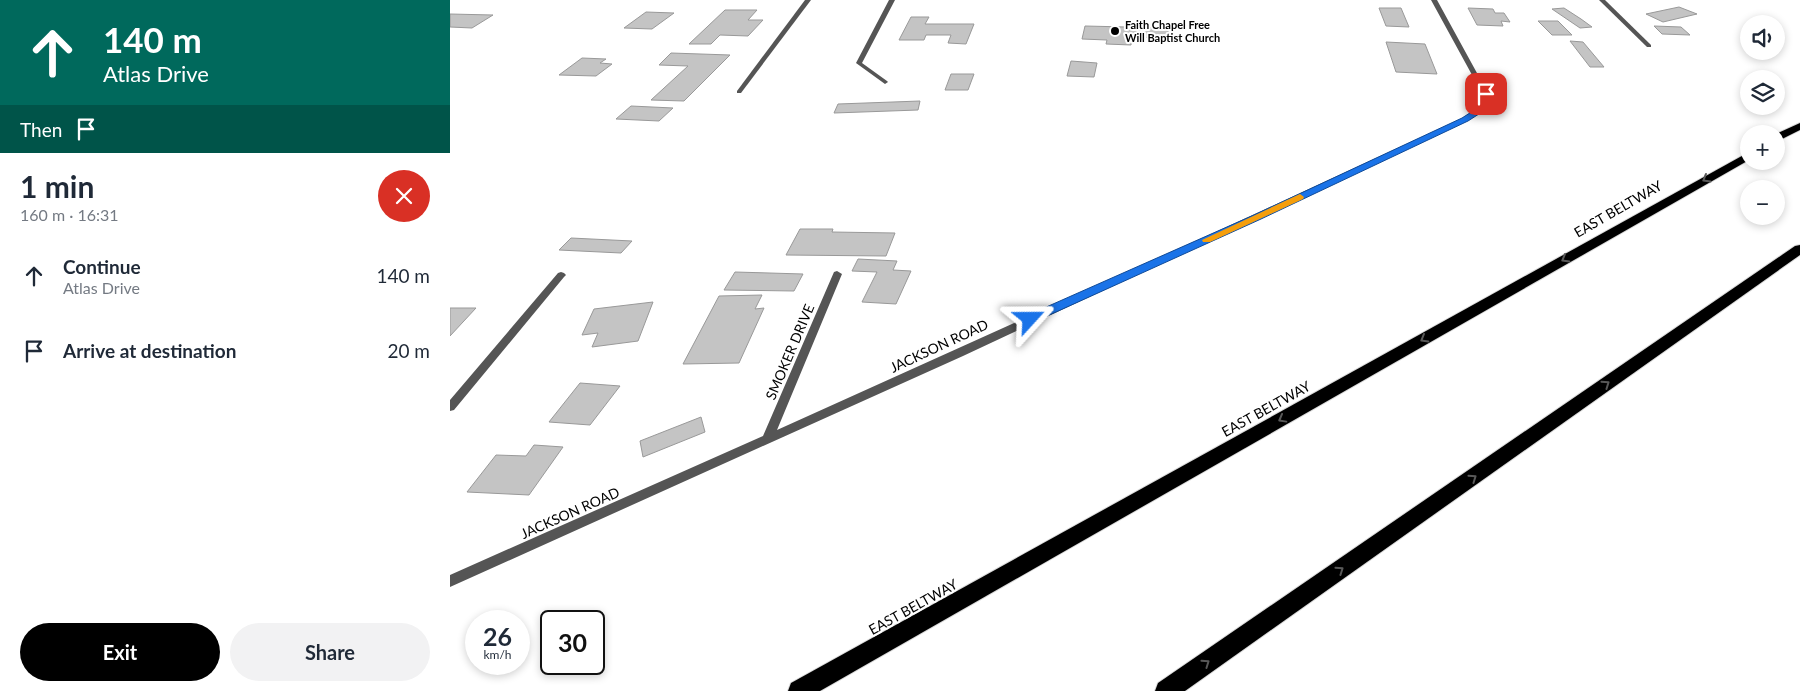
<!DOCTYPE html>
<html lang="en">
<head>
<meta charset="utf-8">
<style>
  :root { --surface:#fff; --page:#f2f2f3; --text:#1f2937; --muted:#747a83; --accent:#000 }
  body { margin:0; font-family:Lato,sans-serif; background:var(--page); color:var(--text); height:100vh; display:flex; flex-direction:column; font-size:19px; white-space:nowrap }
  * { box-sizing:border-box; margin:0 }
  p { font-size:16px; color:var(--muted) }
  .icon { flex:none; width:28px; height:28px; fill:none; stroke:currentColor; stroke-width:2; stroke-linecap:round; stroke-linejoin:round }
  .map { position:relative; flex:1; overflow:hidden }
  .details { display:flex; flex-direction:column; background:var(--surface); width:450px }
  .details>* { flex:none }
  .guide { background:#00695c; color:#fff; overflow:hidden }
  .tools { position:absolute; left:1290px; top:15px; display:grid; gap:10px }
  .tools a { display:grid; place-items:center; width:45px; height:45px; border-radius:50%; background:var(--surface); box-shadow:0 2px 8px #0003; font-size:25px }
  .speed { position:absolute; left:15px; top:610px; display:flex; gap:10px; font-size:25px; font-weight:700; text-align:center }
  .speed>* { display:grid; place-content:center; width:65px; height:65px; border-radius:50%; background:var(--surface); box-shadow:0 2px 8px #0003; line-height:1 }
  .speed small { font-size:12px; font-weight:400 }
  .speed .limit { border:2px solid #111; border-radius:8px; background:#fff; color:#111 }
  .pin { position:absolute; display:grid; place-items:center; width:42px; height:42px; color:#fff; margin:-21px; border-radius:10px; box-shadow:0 2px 8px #0006 }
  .me { position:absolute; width:55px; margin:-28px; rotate:66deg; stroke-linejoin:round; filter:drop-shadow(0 0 4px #0008) }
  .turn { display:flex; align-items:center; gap:18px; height:105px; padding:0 20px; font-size:22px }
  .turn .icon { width:65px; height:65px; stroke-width:2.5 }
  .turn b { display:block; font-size:35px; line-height:42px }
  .then { display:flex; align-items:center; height:48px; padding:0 20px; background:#0003; gap:10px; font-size:19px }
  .round { display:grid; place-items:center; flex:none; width:52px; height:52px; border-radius:26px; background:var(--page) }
  .headline { display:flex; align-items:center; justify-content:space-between; height:85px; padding:0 20px }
  h1 { font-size:30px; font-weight:700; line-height:38px }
  .button { display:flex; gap:10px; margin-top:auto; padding:10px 20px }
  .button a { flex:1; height:58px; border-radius:30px; background:var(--accent); color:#fff; font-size:20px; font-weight:700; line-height:58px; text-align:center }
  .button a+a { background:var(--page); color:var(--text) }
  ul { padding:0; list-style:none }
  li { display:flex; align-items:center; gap:15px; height:75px; padding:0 20px }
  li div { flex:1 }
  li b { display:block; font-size:19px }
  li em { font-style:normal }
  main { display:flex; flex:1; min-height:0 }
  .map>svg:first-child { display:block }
</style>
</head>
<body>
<main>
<section class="details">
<div class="guide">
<div class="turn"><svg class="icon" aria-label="ahead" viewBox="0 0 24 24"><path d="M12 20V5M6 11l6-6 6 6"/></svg><div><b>140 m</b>Atlas Drive</div></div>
<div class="then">Then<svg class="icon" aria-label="arrive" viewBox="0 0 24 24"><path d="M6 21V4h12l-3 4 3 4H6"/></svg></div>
</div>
<div class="headline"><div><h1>1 min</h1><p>160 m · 16:31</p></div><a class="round" style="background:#d93025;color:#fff"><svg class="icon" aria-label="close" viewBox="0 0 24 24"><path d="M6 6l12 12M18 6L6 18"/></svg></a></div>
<ul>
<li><svg class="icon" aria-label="ahead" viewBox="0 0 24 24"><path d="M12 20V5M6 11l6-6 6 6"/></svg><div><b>Continue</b><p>Atlas Drive</p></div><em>140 m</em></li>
<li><svg class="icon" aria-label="arrive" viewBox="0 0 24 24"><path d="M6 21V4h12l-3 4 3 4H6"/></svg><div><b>Arrive at destination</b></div><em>20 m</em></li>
</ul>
<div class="button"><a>Exit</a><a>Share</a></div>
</section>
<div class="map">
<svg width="1350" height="691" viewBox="0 0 1350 691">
  <rect width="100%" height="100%" fill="#fff"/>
  <g fill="#c4c4c4" stroke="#999">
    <polygon points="1229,7 1247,14 1213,22 1196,14"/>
    <polygon points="929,8 951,8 959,27 936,26"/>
    <polygon points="1018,8 1043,9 1045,13 1054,13 1060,22 1051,21 1053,26 1027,25"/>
    <polygon points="1114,8 1131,19 1142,27 1130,28 1102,9"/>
    <polygon points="275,10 307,10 298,20 313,20 298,36 270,35 261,44 239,44"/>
    <polygon points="196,12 224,13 202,29 174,28"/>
    <polygon points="0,14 43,15 22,28 0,27"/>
    <polygon points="461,17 479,17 475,24 524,24 516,44 498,43 501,35 476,35 474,40 449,40"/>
    <polygon points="1088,21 1108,21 1122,35 1102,35"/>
    <polygon points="635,26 718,28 718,38 682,37 681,45 656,44 657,40 632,39"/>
    <polygon points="1204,26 1231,27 1240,35 1212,34"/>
    <polygon points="1120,41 1133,42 1154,67 1140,67"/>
    <polygon points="936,42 975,44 987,74 946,72"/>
    <polygon points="221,53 280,55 234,101 201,100 238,66 209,65"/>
    <polygon points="132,58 156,59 150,63 162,64 146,76 109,75"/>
    <polygon points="621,61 647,63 644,77 617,76"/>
    <polygon points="501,74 524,74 518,90 495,90"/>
    <polygon points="470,101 468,110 384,113 388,104"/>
    <polygon points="181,106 223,108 209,121 166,119"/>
    <polygon points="350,229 383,229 382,232 445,233 436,256 336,255"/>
    <polygon points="121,238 182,241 171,253 109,250"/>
    <polygon points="408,259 447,261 443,270 461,271 446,304 412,302 427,272 402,271"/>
    <polygon points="285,272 353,274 344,291 274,290"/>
    <polygon points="312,295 305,309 314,308 289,363 233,364 269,296"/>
    <polygon points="203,302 188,341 142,347 148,333 132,335 144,309"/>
    <polygon points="0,308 26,308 0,336"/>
    <polygon points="130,383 170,386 140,425 99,422"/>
    <polygon points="251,417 255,432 193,457 190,441"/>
    <polygon points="84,445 113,447 79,495 17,492 46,455 76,456"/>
  </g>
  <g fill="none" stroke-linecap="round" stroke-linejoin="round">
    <defs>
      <g id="highway">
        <polygon points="1350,123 1350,130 1326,142 1326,134"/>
        <polygon points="1299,152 1299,160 370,691 338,691 341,683"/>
        <polygon points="1350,245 1350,255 735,691 705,691 708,683 1345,246"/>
      </g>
    </defs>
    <use href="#highway" stroke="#dbdbdb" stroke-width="2"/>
    <g fill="#555" fill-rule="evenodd">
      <polygon points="355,0 361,0 291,93 287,93 287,91"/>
      <polygon points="439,0 445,0 412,63 437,81 438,82 435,84 406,63"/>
    </g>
    <g fill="#555" fill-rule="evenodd">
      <polygon points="981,0 987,0 1039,95 1031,111 1017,120 513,356 0,587 0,575 313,436 384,272 387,271 392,274 327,430 759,235 1013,118 1026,109 1033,95"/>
      <polygon points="1149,0 1155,0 1201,45 1201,47 1197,47"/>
      <polygon points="111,272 114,273 116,275 114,277 4,410 0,411 0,400 108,273"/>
    </g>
    <use href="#highway" fill="#000" fill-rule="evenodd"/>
  </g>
  <defs><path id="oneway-chevron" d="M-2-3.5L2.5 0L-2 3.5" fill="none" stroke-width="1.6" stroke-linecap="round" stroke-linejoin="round" transform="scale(1.25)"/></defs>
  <g stroke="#595959">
    <use href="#oneway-chevron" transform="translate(1256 179) rotate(150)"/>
    <use href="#oneway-chevron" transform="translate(1115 259) rotate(150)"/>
    <use href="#oneway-chevron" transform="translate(974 339) rotate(150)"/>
    <use href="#oneway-chevron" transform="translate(1156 384) rotate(-35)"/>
    <use href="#oneway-chevron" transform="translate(832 419) rotate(151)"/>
    <use href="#oneway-chevron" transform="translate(1023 478) rotate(-35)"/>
    <use href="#oneway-chevron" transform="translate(890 570) rotate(-35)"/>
    <use href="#oneway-chevron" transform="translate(756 663) rotate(-35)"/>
  </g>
  <polygon fill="#1a73e8" stroke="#114b97" points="1036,92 1040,94 1032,112 1018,121 811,219 584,322 576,322 575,319 576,316 804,215 1012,118 1026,109 1032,94"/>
  <polygon fill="#f59e0b" points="850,194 854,197 853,199 760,242 753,242 752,240"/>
  <circle fill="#000" stroke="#fff" stroke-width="2" cx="665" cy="31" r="5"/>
  <g text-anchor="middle" stroke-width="4" stroke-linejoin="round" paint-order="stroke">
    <g font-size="11" font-weight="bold" fill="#000" stroke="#fff" text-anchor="start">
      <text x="675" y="29">Faith Chapel Free<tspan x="675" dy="13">Will Baptist Church</tspan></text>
    </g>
    <g font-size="14" fill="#000" stroke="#fff">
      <text transform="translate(1168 209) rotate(-30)" y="5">EAST BELTWAY</text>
      <text transform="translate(489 346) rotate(-25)" y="5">JACKSON ROAD</text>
      <text transform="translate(340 352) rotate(-67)" y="5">SMOKER DRIVE</text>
      <text transform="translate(816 409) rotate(-29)" y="5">EAST BELTWAY</text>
      <text transform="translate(120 513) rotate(-24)" y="5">JACKSON ROAD</text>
      <text transform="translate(463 607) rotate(-29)" y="5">EAST BELTWAY</text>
    </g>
  </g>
</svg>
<div class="tools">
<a><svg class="icon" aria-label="sound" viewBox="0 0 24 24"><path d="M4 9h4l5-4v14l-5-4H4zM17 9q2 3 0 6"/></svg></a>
<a><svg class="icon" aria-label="layers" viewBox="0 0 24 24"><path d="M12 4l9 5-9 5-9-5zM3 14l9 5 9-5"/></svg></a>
<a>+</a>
<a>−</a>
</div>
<div class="speed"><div>26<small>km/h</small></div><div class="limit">30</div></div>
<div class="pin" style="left:1036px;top:94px;background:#d93025"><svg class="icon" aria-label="arrive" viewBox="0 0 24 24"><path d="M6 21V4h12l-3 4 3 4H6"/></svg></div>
<svg class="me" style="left:580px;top:319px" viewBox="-20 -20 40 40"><path d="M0-17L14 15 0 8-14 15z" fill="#1a73e8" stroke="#fff" stroke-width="4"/></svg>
</div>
</main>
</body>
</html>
